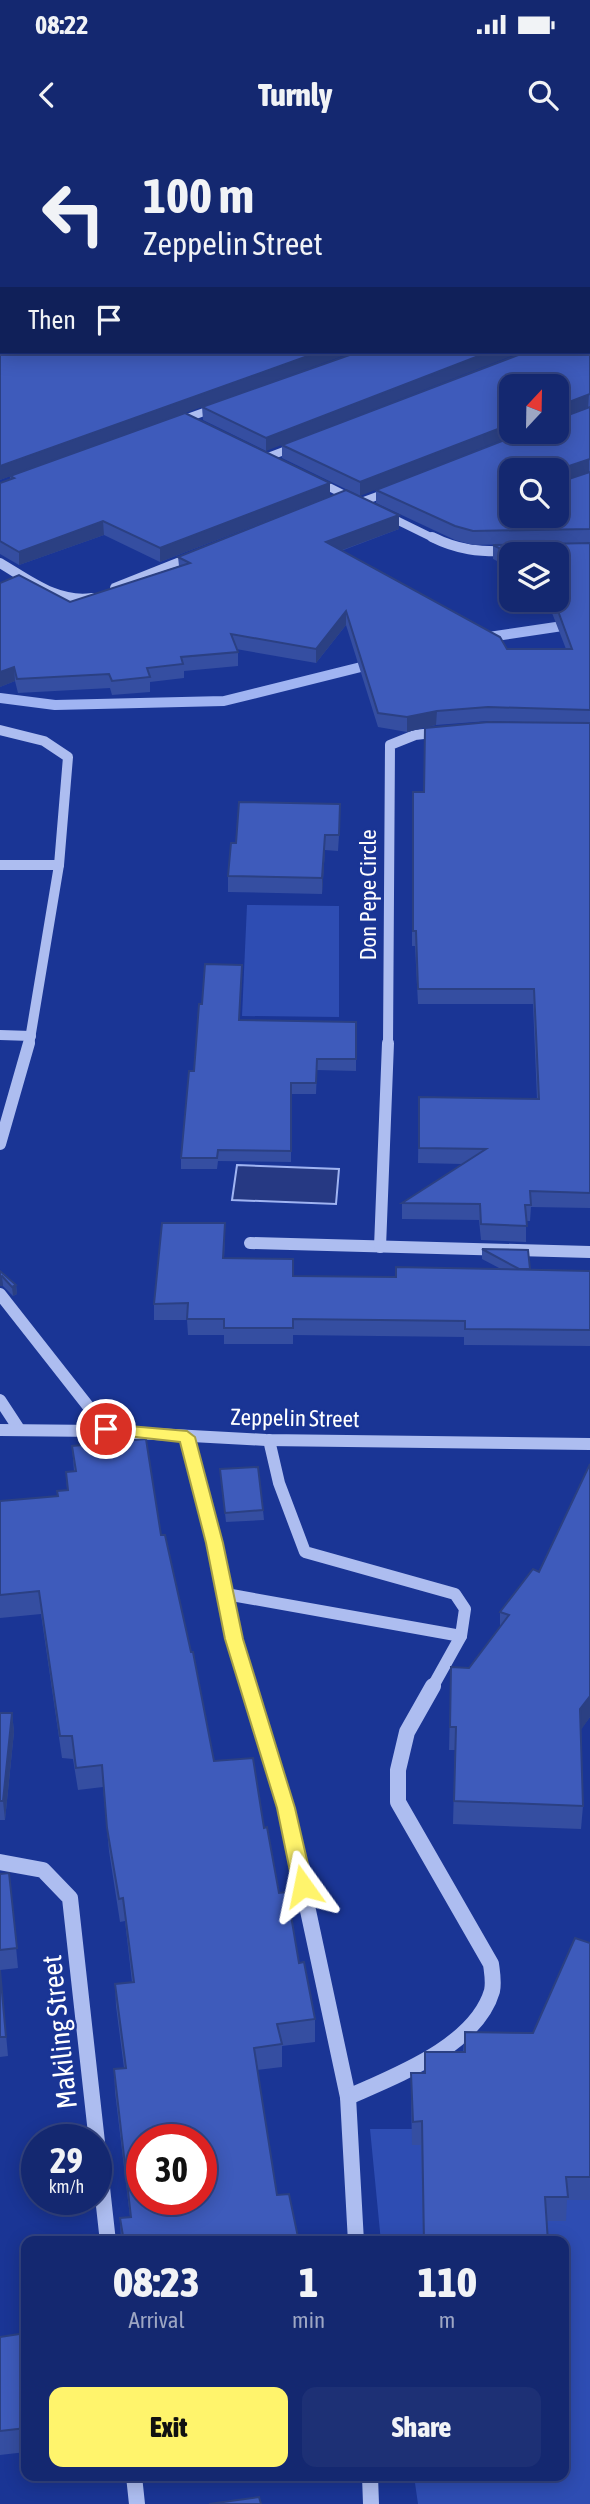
<!DOCTYPE html>
<html lang="en">
<head>
<meta charset="utf-8">
<style>
  :root { --surface:#142870; --page:#1d3075; --text:#f1f3f6; --muted:#9da6c3; --line:#334483; --accent:#fff46c }
  body { margin:0; font-family:"Asap Condensed",sans-serif; background:var(--page); color:var(--text); height:100vh; display:flex; flex-direction:column; font-size:26px; white-space:nowrap }
  * { box-sizing:border-box; margin:0 }
  p { font-size:23px; color:var(--muted) }
  .icon { flex:none; width:38px; height:38px; fill:none; stroke:currentColor; stroke-width:2; stroke-linecap:round; stroke-linejoin:round }
  .map { position:relative; flex:1; overflow:hidden }
  .details { position:absolute; left:21px; top:2096px; width:548px; height:245px; display:flex; flex-direction:column; background:var(--surface); border-radius:14px; box-shadow:0 4px 18px #0003,0 0 0 2px var(--line) }
  .details>* { flex:none }
  .guide { position:absolute; left:0px; top:0px; width:592px; height:214px; box-shadow:0 4px 18px #0003,0 0 0 2px var(--line); background:#142870; color:var(--text); overflow:hidden }
  .needle { width:46px; rotate:22deg }
  .tools { position:absolute; left:499px; top:234px; display:grid; gap:14px }
  .tools a { display:grid; place-items:center; width:70px; height:70px; border-radius:14px; background:var(--surface); box-shadow:0 4px 18px #0003,0 0 0 2px var(--line); font-size:35px }
  .speed { position:absolute; left:21px; top:1984px; display:flex; gap:14px; font-size:35px; font-weight:700; text-align:center }
  .speed>* { display:grid; place-content:center; width:91px; height:91px; border-radius:50%; background:var(--surface); box-shadow:0 4px 18px #0003,0 0 0 2px var(--line); line-height:1 }
  .speed small { font-size:18px; font-weight:400 }
  .speed .limit { border:10px solid #d22; background:#fff; color:#111 }
  .pin { position:absolute; display:grid; place-items:center; width:60px; height:60px; color:#fff; margin:-30px; border:4px solid #fff; border-radius:50%; box-shadow:0 2px 7px #0007 }
  .me { position:absolute; width:77px; margin:-38px; rotate:348deg; stroke-linejoin:round; filter:drop-shadow(0 0 5px #0008) }
  .turn { display:flex; align-items:center; gap:24px; height:147px; padding:0 28px; font-size:32px }
  .turn .icon { width:91px; height:91px; stroke-width:2.5 }
  .turn b { display:block; font-size:49px; line-height:60px }
  .then { display:flex; align-items:center; height:66px; padding:0 28px; background:#0003; gap:14px; font-size:26px }
  .eta { display:flex; justify-content:space-evenly; align-items:center; height:119px; text-align:center }
  .eta b { font-size:42px; font-weight:800; line-height:49px }
  .action { display:flex; gap:14px; margin-top:auto; padding:14px 28px }
  .action a { flex:1; height:80px; border-radius:14px; background:var(--accent); color:#111; font-size:28px; font-weight:800; line-height:80px; text-align:center }
  .action a+a { background:var(--page); color:var(--text) }
  .status { display:flex; justify-content:space-between; align-items:center; height:49px; padding:0 35px; background:var(--surface); direction:ltr }
  .status svg { height:19px; fill:currentColor }
  header { display:flex; justify-content:space-between; align-items:center; height:91px; padding:0 28px; background:var(--surface); font-size:32px; font-weight:800 }
  .map>svg:first-child { display:block }
</style>
</head>
<body>
<div class="status"><b>08:22</b><svg viewBox="0 0 49 12"><path d="M0 12V9h3v3zM5 12V6h3v6zM10 12V3h3v9zM15 12V0h3v12zM26 1h20v11H26zM47 4h2v5h-2z"/></svg></div>
<header><svg class="icon" aria-label="back" viewBox="0 0 24 24"><path d="M15 5l-7 7 7 7"/></svg>Turnly<svg class="icon" aria-label="search" viewBox="0 0 24 24"><circle cx="10" cy="10" r="6"/><path d="M15 15l6 6"/></svg></header>
<div class="map">
<svg width="590" height="2364" viewBox="0 0 590 2364">
  <rect width="100%" height="100%" fill="#1a3595"/>
  <g fill="#2e4db3">
    <polygon points="247,765 339,766 339,877 242,876"/>
    <polygon points="370,1989 590,1989 590,2364 418,2364 414,2336 564,2336 564,2102 381,2102"/>
  </g>
  <polygon fill="#263983" stroke="#a0b4f2" stroke-width="2" points="237,1025 339,1029 336,1064 232,1060"/>
  <g fill="none" stroke-linecap="round" stroke-linejoin="round">
    <g stroke="#a0b4f2" stroke-width="10">
      <polyline points="482,498 590,482"/>
      <polyline points="0,558 55,565 224,561 373,524"/>
    </g>
    <g stroke="#adbdf0" stroke-width="8">
      <polyline points="176,282 218,267"/>
      <polyline points="268,317 297,306"/>
      <polyline points="315,340 355,360"/>
      <polyline points="361,362 391,351"/>
      <polyline points="384,374 435,399"/>
    </g>
    <g stroke="#adbdf0" stroke-width="10">
      <path d="M432 397C458 410 479 412 508 411"/>
      <path d="M0 423C29 440 57 463 92 458"/>
      <polyline points="115,448 193,417"/>
      <polyline points="0,590 44,601 68,617 59,725 29,905"/>
      <polyline points="0,725 59,725"/>
      <polyline points="0,895 31,896"/>
      <polyline points="388,905 390,605 415,595 441,592"/>
    </g>
    <g stroke="#adbdf0" stroke-width="12">
      <polyline points="0,1004 29,903"/>
      <polyline points="250,1103 590,1112"/>
      <polyline points="380,1107 388,903"/>
      <polyline points="0,1154 106,1289"/>
      <polyline points="0,1260 19,1289"/>
      <polyline points="0,1290 100,1291 266,1300 590,1304"/>
      <polyline points="187,1297 226,1454 234,1499 249,1548"/>
      <polyline points="269,1300 279,1343 305,1412 455,1454 465,1469 461,1496 432,1548"/>
      <polyline points="226,1454 461,1496"/>
    </g>
    <g stroke="#adbdf0" stroke-width="16">
      <polyline points="248,1546 286,1668 348,1957 356,2102"/>
      <polyline points="0,1722 43,1730 70,1758 108,2102"/>
      <path d="M348 1957C395 1936 476 1906 492 1851 494 1842 492 1832 491 1824L398 1662V1630L407 1592 433 1546"/>
      <polyline points="134,2336 137,2364"/>
      <polyline points="370,2336 371,2364"/>
    </g>
  </g>
  <g fill="#354ea1" fill-rule="evenodd">
    <path d="M0 0H590V1068L531 1067 530 1081H526V1102L481 1100 479 1080 402 1079V1063L462 1024 418 1023 419 957 537 959 533 864H418L415 806H412V667L424 652 523 582 488 581 436 585 407 592 378 587 346 485 316 523 236 509 238 512V526L184 531V538L150 542V552L112 555 110 548 18 553 15 541 0 547V443L70 462 179 426 178 417 399 375V389L341 411 507 509H566L547 460H556V415H511V428L493 419V405L576 403 473 405 455 400 376 363V350L556 292V247L360 356 282 318V305L590 212V2H2V212L88 308 330 356 160 422 104 395 19 425 0 414V343L10 339V336L0 340ZM588 267H590L558 279Z"/>
    <polygon points="358,212 266,311 203,280 202,267"/>
    <polygon points="340,680 338,711 325,710 322,754 228,752 228,736 236,703"/>
    <polygon points="242,836 239,880 356,882 356,931 317,930 316,954 291,954 291,1022 218,1021 217,1029 181,1029 181,1018 194,931 202,864"/>
    <polygon points="225,1099 224,1118 293,1136 396,1137 501,1129 482,1119 482,1109 530,1129 590,1131 590,1206 464,1205 464,1197 293,1195 293,1204 224,1204 224,1195 188,1195 187,1180 154,1180 154,1164"/>
    <polygon points="0,1131 16,1145 17,1154 13,1156 3,1146"/>
    <polygon points="72,1306 161,1395 214,1621 264,1688 279,1753 315,1879 315,1902 282,1906 282,1927 257,1930 277,2055 299,2102 121,2102 120,2078 130,2077 115,1952 114,1929 124,1928 116,1866 115,1844 132,1842 125,1781 120,1782 109,1711 103,1647 78,1650 73,1619 62,1618 41,1474 0,1478 0,1361 57,1356 67,1350 66,1332 74,1331"/>
    <polygon points="590,1324 590,1577 581,1589 583,1666 581,1689 453,1684 455,1610 449,1610 451,1527 469,1528 500,1487 500,1472 539,1432"/>
    <polygon points="220,1329 263,1370 264,1380 226,1382"/>
    <polygon points="0,1573 12,1573 14,1592 5,1680 0,1680"/>
    <polygon points="9,1733 18,1828 0,1830 0,1734"/>
    <polygon points="590,1803 590,2060 567,2060 566,2081 547,2081 548,2102 423,2102 421,2005 412,2005 411,1957 411,1933 424,1933 425,1912 463,1912 465,1892 533,1893"/>
    <polygon points="0,1830 8,1916 0,1917"/>
    <polygon points="26,2193 26,2312 0,2315 0,2197"/>
  </g>
  <g fill="#2b4083">
    <polygon points="2,164 2,177 0,179 0,166"/>
    <polygon points="319,212 354,212 0,340 0,326"/>
    <polygon points="489,212 522,212 266,311 266,298"/>
    <polygon points="589,254 588,267 556,279 556,267"/>
    <polygon points="511,284 511,292 522,292 360,356 360,342"/>
    <polygon points="589,318 589,332 560,342 559,336 560,329"/>
    <polygon points="330,343 330,356 160,422 160,408"/>
    <polygon points="399,375 399,389 326,416 326,402"/>
    <polygon points="103,381 104,395 19,425 19,412"/>
    <polygon points="346,471 346,485 316,523 316,509"/>
    <polygon points="14,527 15,541 0,547 0,532"/>
    <polygon points="437,571 436,585 407,592 407,577"/>
    <polygon points="325,695 325,710 322,754 322,738"/>
    <polygon points="2,1136 3,1146 0,1146 0,1137"/>
    <polygon points="16,1145 17,1154 13,1156 12,1147"/>
    <polygon points="590,1556 590,1577 579,1593 580,1569"/>
    <polygon points="12,1573 14,1592 5,1680 3,1661"/>
  </g>
  <g fill="#3e5bbb" stroke="#2b4083" stroke-width="2" fill-rule="evenodd">
    <polygon points="0,0 590,0 590,254 556,267 556,247 511,247 511,284 360,342 282,305 526,212 590,212 590,2 2,2 2,164 0,166"/>
    <polygon points="2,176 2,212 319,212 0,326 0,178"/>
    <polygon points="358,212 489,212 266,298 202,267"/>
    <path d="M590 267V319L560 329 559 336 566 340 590 332V389L473 391 455 386 376 350 525 292H556V278L558 279ZM511 331H556V376H511Z"/>
    <polygon points="185,273 330,343 160,408 103,381 19,412 0,401 0,343 14,338 10,336"/>
    <polygon points="346,350 399,375 326,402 500,497 507,509 572,509 554,460 556,460 556,415 513,415 493,405 590,403 590,570 488,567 437,571 407,577 378,573 346,471 316,509 231,494 238,512 181,517 183,524 147,528 150,537 112,541 109,534 17,539 14,527 0,532 0,443 19,435 70,462 190,423 178,417"/>
    <polygon points="489,582 590,583 590,1053 530,1051 531,1065 525,1065 527,1086 481,1084 480,1064 402,1063 486,1009 419,1008 419,957 539,959 534,849 418,849 416,791 413,791 413,652 424,652 425,588"/>
    <polygon points="239,662 340,664 339,695 325,695 322,738 228,736 231,703 236,703"/>
    <polygon points="205,824 242,825 239,880 356,882 356,919 317,919 316,943 291,943 291,1011 218,1010 217,1018 181,1018 189,931 194,931 199,864 202,864"/>
    <polygon points="162,1083 225,1083 223,1118 293,1119 293,1136 396,1137 396,1127 590,1131 590,1190 465,1189 465,1181 293,1179 293,1188 224,1188 224,1179 187,1179 188,1163 154,1164"/>
    <polygon points="482,1109 528,1110 530,1129 519,1129"/>
    <polygon points="0,1131 16,1145 12,1147 2,1136 0,1137"/>
    <path d="M146 1299 161 1395H165L191 1512H193L214 1621 253 1618 264 1688 267 1687 279 1753 287 1752 299 1823 304 1822 315 1879 277 1884 282 1904 254 1908 277 2055 289 2054 299 2102H124L120 2078 131 2077 114 1929 126 1928 115 1844 134 1842 123 1758 119 1759 107 1688 102 1625 76 1628 72 1596H60L39 1451 0 1455V1361L58 1356 57 1351 68 1350 66 1332 76 1331 72 1306ZM142 2000H201V2060H142Z"/>
    <polygon points="590,1324 590,1556 580,1569 583,1666 454,1661 456,1587 450,1587 451,1527 469,1528 509,1475 500,1472 533,1429 539,1432"/>
    <polygon points="258,1327 263,1370 225,1373 220,1329"/>
    <polygon points="0,1573 12,1573 3,1661 0,1661"/>
    <polygon points="9,1733 17,1808 0,1810 0,1734"/>
    <polygon points="575,1798 590,1803 590,2037 566,2037 568,2057 545,2057 548,2102 424,2102 422,1981 413,1982 411,1933 425,1933 425,1912 465,1912 465,1892 533,1893"/>
    <polygon points="0,1830 6,1897 0,1897"/>
    <polygon points="26,2193 26,2288 0,2291 0,2197"/>
    <polygon points="259,2357 261,2364 209,2364"/>
  </g>
  <polygon fill="#fff46c" stroke="#a69f46" stroke-width="2" points="106,1284 187,1291 195,1297 223,1403 243,1499 295,1668 313,1746 310,1752 303,1754 296,1752 293,1746 277,1668 225,1499 206,1403 180,1302 100,1293 97,1289"/>
  <g text-anchor="middle" stroke-width="5" stroke-linejoin="round" paint-order="stroke">
    <g font-size="23" fill="#fff" stroke="#1a3595">
      <text transform="translate(368 755) rotate(-90)" y="8">Don Pepe Circle</text>
      <text transform="translate(295 1278) rotate(1)" y="8">Zeppelin Street</text>
    </g>
    <g font-size="28" fill="#fff" stroke="#1a3595">
      <text transform="translate(59 1892) rotate(-96)" y="10">Makiling Street</text>
    </g>
  </g>
</svg>
<div class="tools">
<a><svg class="needle" viewBox="-14 -14 28 28"><path d="M0-13l5 13h-10z" fill="#e53935"/><path d="M0 13l5-13h-10z" fill="#9da6c3"/></svg></a>
<a><svg class="icon" aria-label="search" viewBox="0 0 24 24"><circle cx="10" cy="10" r="6"/><path d="M15 15l6 6"/></svg></a>
<a><svg class="icon" aria-label="layers" viewBox="0 0 24 24"><path d="M12 4l9 5-9 5-9-5zM3 14l9 5 9-5"/></svg></a>
</div>
<div class="speed"><div>29<small>km/h</small></div><div class="limit">30</div></div>
<div class="pin" style="left:106px;top:1289px;background:#d93025"><svg class="icon" aria-label="arrive" viewBox="0 0 24 24"><path d="M6 21V4h12l-3 4 3 4H6"/></svg></div>
<svg class="me" style="left:303px;top:1746px" viewBox="-20 -20 40 40"><path d="M0-17L14 15 0 8-14 15z" fill="#fff46c" stroke="#fff" stroke-width="4"/></svg>
<div class="guide">
<div class="turn"><svg class="icon" aria-label="left" viewBox="0 0 24 24"><path d="M17 20v-9H6M10 6l-5 5 5 5"/></svg><div><b>100 m</b>Zeppelin Street</div></div>
<div class="then">Then<svg class="icon" aria-label="arrive" viewBox="0 0 24 24"><path d="M6 21V4h12l-3 4 3 4H6"/></svg></div>
</div>
<section class="details">
<div class="eta">
<div><b>08:23</b><p>Arrival</p></div>
<div><b>1</b><p>min</p></div>
<div><b>110</b><p>m</p></div>
</div>
<div class="action"><a>Exit</a><a>Share</a></div>
</section>
</div>
</body>
</html>
